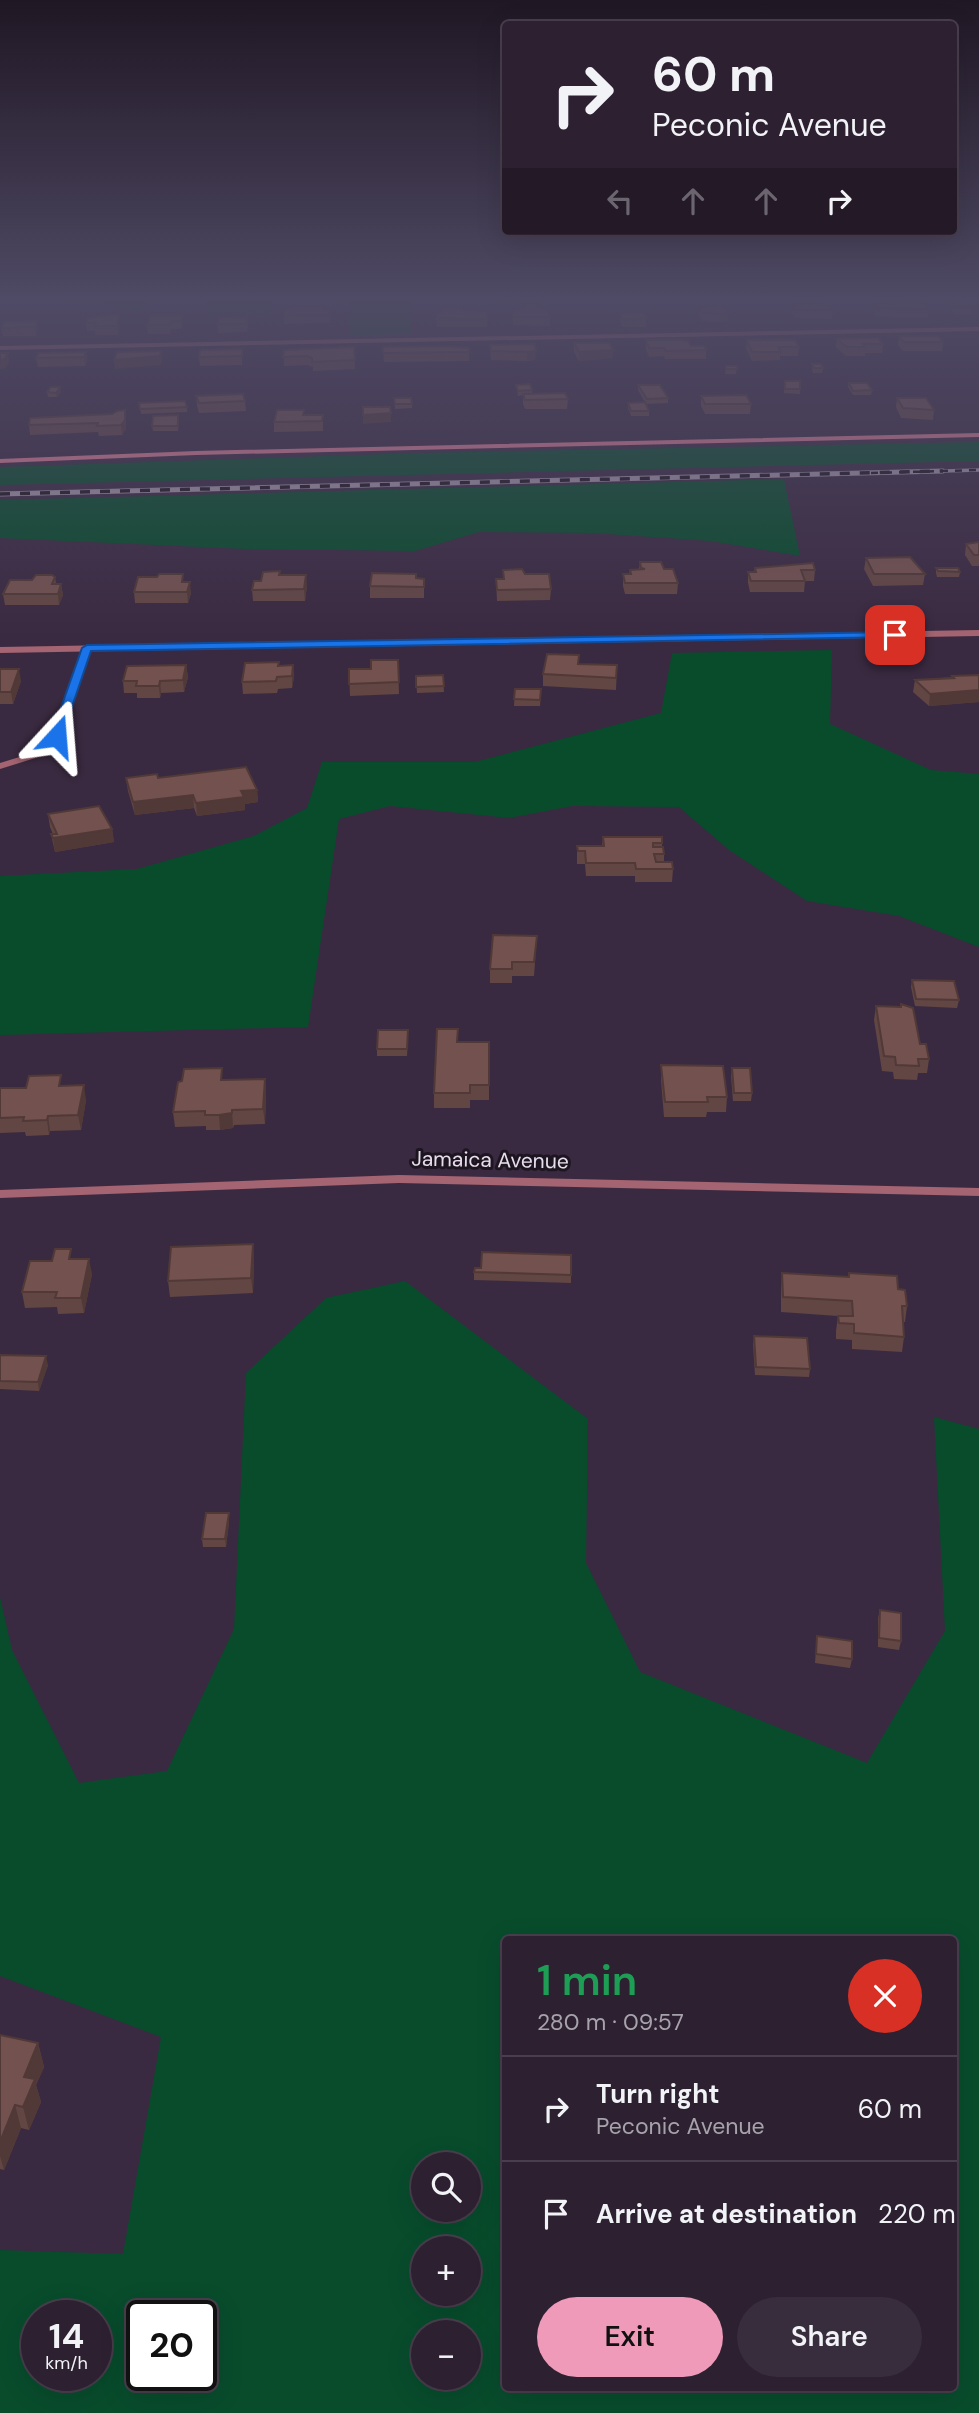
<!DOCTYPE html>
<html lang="en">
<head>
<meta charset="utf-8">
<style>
  :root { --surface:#2c2031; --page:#382d3d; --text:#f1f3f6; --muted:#a6a3ab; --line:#483e4d; --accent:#ef9ab8 }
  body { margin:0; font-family:"DM Sans",sans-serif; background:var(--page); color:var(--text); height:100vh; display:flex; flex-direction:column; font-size:26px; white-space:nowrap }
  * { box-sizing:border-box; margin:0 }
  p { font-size:23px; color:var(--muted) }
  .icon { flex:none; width:38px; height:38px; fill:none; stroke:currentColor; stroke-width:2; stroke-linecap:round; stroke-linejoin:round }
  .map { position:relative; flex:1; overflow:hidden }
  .side { position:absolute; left:502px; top:1936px; width:455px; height:455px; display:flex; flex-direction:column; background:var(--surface); border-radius:7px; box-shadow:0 7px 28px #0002,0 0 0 2px var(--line) }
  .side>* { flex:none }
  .banner { position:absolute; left:502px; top:21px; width:455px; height:214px; border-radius:7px; box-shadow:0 7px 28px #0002,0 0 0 2px var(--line); background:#2c2031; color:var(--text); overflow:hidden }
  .fabs { position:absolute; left:411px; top:2152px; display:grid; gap:14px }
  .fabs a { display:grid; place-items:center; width:70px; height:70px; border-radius:50%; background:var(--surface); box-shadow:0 7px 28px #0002,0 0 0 2px var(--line); font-size:35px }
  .speed { position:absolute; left:21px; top:2300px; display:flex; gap:14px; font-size:35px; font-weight:700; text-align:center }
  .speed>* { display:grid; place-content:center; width:91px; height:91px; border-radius:50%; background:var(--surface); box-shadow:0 7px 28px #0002,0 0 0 2px var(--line); line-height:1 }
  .speed small { font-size:18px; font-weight:400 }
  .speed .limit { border:4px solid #111; border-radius:10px; background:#fff; color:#111 }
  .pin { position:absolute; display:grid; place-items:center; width:60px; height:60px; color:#fff; margin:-30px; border-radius:14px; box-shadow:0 4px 10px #0006 }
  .me { position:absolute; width:77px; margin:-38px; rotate:19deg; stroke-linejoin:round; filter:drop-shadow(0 0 5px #0008) }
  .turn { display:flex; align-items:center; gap:24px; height:147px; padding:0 35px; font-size:32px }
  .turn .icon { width:91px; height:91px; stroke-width:2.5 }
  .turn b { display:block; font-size:49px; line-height:60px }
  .lanes { display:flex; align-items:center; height:66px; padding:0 35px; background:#0003; justify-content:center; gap:35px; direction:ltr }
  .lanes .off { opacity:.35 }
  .round { display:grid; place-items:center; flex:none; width:74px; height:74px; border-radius:37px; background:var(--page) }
  .head { display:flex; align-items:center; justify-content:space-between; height:119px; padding:0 35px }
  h1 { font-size:42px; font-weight:600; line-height:52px; color:#1e9e55 }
  .action { display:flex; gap:14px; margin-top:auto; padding:14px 35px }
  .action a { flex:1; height:80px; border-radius:42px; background:var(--accent); color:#111; font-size:28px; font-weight:600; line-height:80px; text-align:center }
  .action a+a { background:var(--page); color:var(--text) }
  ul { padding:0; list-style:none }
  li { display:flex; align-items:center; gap:21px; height:105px; padding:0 35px; border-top:2px solid var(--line) }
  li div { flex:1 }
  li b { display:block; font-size:26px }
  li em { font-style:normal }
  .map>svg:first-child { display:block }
</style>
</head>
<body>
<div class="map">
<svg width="979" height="2413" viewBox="0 0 979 2413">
  <rect width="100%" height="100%" fill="#3a2a41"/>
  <g fill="#084c2c" fill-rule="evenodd">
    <polygon points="69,299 146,299 138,313 104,303 72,303"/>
    <polygon points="205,299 274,299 270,316 232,312 209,317"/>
    <polygon points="349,299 411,299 411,334 349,335"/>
    <polygon points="979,442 979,461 0,485 0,467 418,453"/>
    <polygon points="784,479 800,556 711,541 592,533 479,532 415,551 245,549 0,538 0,500"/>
    <polygon points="832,650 830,724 931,770 979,774 979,947 899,916 807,901 729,850 679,807 572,806 509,818 390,806 339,819 308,1027 0,1035 0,876 137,869 254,836 307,808 322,762 475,762 661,713 672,653"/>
    <path d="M405 1281 588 1419 586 1563 640 1672 867 1763 945 1631 934 1417 979 1429V2413H0V2250L123 2254 161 2037 0 1976V1597L12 1650 79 1783 167 1771 234 1629 246 1373 326 1298ZM954 1939V2387H506V1939ZM424 2165H469V2210H424ZM424 2249H469V2294H424ZM96 2315V2375H37V2315ZM201 2315V2375H142V2315ZM424 2333H469V2378H424Z"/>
  </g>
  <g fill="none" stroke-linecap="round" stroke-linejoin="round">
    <polygon fill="#a46471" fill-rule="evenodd" points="87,645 91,648 60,738 45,755 0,769 0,763 39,751 52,735 83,648"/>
    <g fill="#a46471" fill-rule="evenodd">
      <polygon points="979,327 979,331 0,350 0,346"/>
      <polygon points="979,630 979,636 0,653 0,647"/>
      <polygon points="399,1175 979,1188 979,1196 399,1183 0,1198 0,1190"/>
    </g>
    <polygon fill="#e47f96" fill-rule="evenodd" points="979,433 979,437 196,455 0,463 0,459 196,451"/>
    <defs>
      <polyline id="rail-far1" points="871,473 979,470"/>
      <polyline id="rail" points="0,494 943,471"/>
    </defs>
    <use href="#rail-far1" stroke="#a397a9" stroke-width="3.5"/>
    <use href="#rail" stroke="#a397a9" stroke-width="5"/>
    <use href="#rail-far1" stroke="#1d1620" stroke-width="2.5" stroke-dasharray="7" stroke-linecap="butt"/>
    <use href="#rail" stroke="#1d1620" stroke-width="3.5" stroke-dasharray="10" stroke-linecap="butt"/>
  </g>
  <g fill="#624644">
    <polygon points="949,299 974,299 978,314 954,315 948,304"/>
    <polygon points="886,301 929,309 928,318 877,317 873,312 873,304 885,303"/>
    <polygon points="793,304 833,310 832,319 795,318 792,313"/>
    <polygon points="537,307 544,310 550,317 550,326 513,325 512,310"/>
    <polygon points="699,307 728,313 728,321 719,322 702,321 699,316"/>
    <polygon points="325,309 330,309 330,323 284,324 284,316"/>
    <polygon points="464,310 487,311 487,327 437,327 436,318"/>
    <polygon points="119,314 119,323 118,335 95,335 95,331 87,331 86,323"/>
    <polygon points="620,314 646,318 646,327 622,327 620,322"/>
    <polygon points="182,316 182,325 181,329 171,329 170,334 148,334 147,325"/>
    <polygon points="247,318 248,326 247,332 218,333 217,324"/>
    <polygon points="37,321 38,330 36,336 3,336 1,328"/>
    <polygon points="899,336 943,342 942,351 903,351 898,345"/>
    <polygon points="837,339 883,344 882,353 865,353 865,356 846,356 836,347"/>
    <polygon points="646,340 691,346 706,350 706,359 665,359 664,356 649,357 646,349"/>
    <polygon points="747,340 799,347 798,356 780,356 780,360 752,361 746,348"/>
    <polygon points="574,343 613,358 579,361 574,352"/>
    <polygon points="534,344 535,360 527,361 491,360 490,345"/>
    <polygon points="354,347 355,369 313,371 313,367 307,365 284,366 284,350"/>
    <polygon points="383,347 469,352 469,361 384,362"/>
    <polygon points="242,349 242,365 200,366 199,357"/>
    <polygon points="86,352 87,361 85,366 38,367 36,358"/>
    <polygon points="812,364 823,368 822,373 813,373 812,368"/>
    <polygon points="726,366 737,366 736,374 725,374"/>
    <polygon points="785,381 800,389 800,394 784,393"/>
    <polygon points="849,383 872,390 871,395 853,395 848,387"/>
    <polygon points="516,385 532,390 532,394 568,399 567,409 525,409 523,404 523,395 518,396"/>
    <polygon points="638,385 668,398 668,403 646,404 638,390"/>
    <polygon points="47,392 61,392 57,397 48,397"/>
    <polygon points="196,396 245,401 246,411 199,413 197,406"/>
    <polygon points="701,396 751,404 750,414 705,414 701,406"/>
    <polygon points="394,398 412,404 412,408 395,409"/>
    <polygon points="897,398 934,410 933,420 901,418 896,407"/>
    <polygon points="139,403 187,407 187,412 141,414"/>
    <polygon points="628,403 649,411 649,416 631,416 628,408"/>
    <polygon points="323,415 323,431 274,432 274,422"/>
    <polygon points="126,420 126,429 122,435 99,436 98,432 30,435 29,425"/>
    <polygon points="179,420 178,431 153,431 152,426"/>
    <polygon points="979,542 979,566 972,566 965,555 966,544"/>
    <polygon points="866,558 925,574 923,585 873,586 864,569"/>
    <polygon points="640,562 664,569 678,583 677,594 625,594 623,586 623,574 629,574 630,570 639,569"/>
    <polygon points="755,568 815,570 814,581 805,581 804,592 750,592 748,583 748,572 754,572"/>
    <polygon points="936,568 960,572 959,577 937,577 936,573"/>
    <polygon points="503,570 525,574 551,589 550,600 497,601 496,579 503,579"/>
    <polygon points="280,571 280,575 307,586 305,601 253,601 252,590 261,581"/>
    <polygon points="55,577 56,584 61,584 63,595 59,605 5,605 3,594 32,580"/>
    <polygon points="416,578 424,579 424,598 370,598 370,586"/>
    <polygon points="184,582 191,593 188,603 135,603 134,592"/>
    <polygon points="579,655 579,664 617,665 616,690 543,686 543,674"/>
    <polygon points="398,660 399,694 350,696 349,669 371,669"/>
    <polygon points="186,665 188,677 184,692 161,693 160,698 137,698 137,693 124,693 123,681"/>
    <polygon points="293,665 294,677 292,688 278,689 277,693 243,694 242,682 279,666"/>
    <polygon points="0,669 21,681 13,704 0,704"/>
    <polygon points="443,675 444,692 417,693 416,676"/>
    <polygon points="979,675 979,702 929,706 913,692 915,680"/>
    <polygon points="515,689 541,689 540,706 514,706"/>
    <polygon points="126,778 158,778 257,790 258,802 245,804 245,810 197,816 194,808 135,815 128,791"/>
    <polygon points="48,814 112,829 114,842 55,852 51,834 53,834 50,827"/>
    <polygon points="603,837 662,843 662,847 664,854 664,862 673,869 672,882 635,882 635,876 586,876 585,864 577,864 577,846 602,846"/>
    <polygon points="537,936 534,976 512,976 512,983 490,983 490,969"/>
    <polygon points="912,980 959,1000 957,1008 915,1006 911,987"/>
    <polygon points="901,1004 920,1044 929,1059 927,1073 918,1073 917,1080 894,1079 893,1072 882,1071 874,1020 876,1006 900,1007"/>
    <polygon points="408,1038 407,1056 377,1056 377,1049"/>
    <polygon points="458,1042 489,1042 489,1100 470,1100 470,1108 434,1108 434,1093"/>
    <polygon points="661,1065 727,1097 726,1112 707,1112 706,1117 664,1117 661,1080"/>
    <polygon points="732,1068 752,1093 751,1101 733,1101 731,1076"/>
    <polygon points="265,1079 266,1094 265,1124 234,1125 233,1128 220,1130 206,1130 206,1126 175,1127 173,1112 223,1080"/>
    <polygon points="63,1086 86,1100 81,1130 50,1131 49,1135 26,1136 25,1132 0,1133 0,1088"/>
    <polygon points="253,1244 254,1260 253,1293 170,1297 168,1281"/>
    <polygon points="571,1255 571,1283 474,1280 474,1272 481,1268"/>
    <polygon points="73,1259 92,1274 84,1313 58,1314 57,1307 25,1308 22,1292 52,1261"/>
    <polygon points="782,1273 898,1289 907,1306 905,1322 903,1322 904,1337 902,1352 852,1349 852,1340 836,1339 836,1331 838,1316 781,1312 781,1288"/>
    <polygon points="754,1336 810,1369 809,1377 755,1375 753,1344"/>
    <polygon points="0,1355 48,1365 39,1391 0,1389"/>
    <polygon points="229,1513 229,1522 226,1547 203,1547 202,1539"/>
    <polygon points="880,1610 901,1641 899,1650 878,1647 878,1618"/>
    <polygon points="817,1636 852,1659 850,1668 815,1663"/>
    <polygon points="0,2035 38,2043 44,2067 36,2085 41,2102 29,2130 21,2128 4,2170 0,2169"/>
  </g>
  <g fill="#503937">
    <polygon points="979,306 978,314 971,315 972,307"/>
    <polygon points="728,313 728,321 719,322 720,314"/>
    <polygon points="119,314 119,323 118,335 117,326"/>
    <polygon points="37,321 38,330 36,336 35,327"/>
    <polygon points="613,350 613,358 579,361 579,352"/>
    <polygon points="161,351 162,360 161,365 115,369 114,360"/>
    <polygon points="536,351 535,360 527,361 527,352"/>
    <polygon points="86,352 87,361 85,366 84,357"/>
    <polygon points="8,353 9,362 6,368 0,369 0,360"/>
    <polygon points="60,387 61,392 57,397 56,393"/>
    <polygon points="125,410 126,429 122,435 121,425"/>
    <polygon points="391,413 391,422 363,424 363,415"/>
    <polygon points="306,575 307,586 305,601 304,589"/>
    <polygon points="190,582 191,593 188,603 187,592"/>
    <polygon points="61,584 63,595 59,605 58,594"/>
    <polygon points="186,665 188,677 184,692 183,680"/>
    <polygon points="293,665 294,677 292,688 292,676"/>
    <polygon points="19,669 21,681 13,704 11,692"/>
    <polygon points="160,681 161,693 160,698 159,686"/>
    <polygon points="979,690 979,702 929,706 930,694"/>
    <polygon points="257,790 258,802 245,804 245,810 197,816 196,803 241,791"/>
    <polygon points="193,795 194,808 135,815 133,802"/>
    <polygon points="112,829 114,842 55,852 53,838"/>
    <polygon points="265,1079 266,1094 265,1124 263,1109"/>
    <polygon points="84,1085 86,1100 81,1130 78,1115"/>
    <polygon points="232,1110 233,1128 220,1130 219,1115"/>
    <polygon points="48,1116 50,1131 49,1135 47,1120"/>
    <polygon points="253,1244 254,1260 253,1293 251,1278"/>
    <polygon points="89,1259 92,1274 84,1313 81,1298"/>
    <polygon points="46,1356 48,1365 39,1391 38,1382"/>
    <polygon points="229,1513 229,1522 226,1547 225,1539"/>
    <polygon points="38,2043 44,2067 36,2085 41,2102 29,2130 23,2107 24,2077"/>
    <polygon points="15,2105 21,2128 4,2170 0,2156 0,2142"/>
  </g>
  <g fill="#72514f" stroke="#503937" stroke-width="2">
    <polygon points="951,299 974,299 979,306 955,307"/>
    <polygon points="886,301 924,303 929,309 877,308 873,304 887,303"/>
    <polygon points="524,303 536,303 537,307 543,307 544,310 548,310 550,317 513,317 512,310 525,307"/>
    <polygon points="820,303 830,306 833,310 796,310 793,304"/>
    <polygon points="723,305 728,313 720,314 703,313 699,307"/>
    <polygon points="296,306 324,306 324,309 330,309 330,315 284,316 285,308"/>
    <polygon points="464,307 464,310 487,311 487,319 436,318 437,313 440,313 441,308"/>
    <polygon points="626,312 643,312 646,318 622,319 620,314"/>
    <polygon points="119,314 117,326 94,326 96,323 86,323 88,318"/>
    <polygon points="151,316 182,316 180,321 171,321 169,325 147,325"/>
    <polygon points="219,318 247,318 246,324 217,324"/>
    <polygon points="37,321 35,327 1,328 4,322"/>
    <polygon points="899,336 938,336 943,342 904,342"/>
    <polygon points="878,338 883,344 863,344 865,347 847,347 837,339"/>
    <polygon points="646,340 679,340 688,341 691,346 704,346 706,350 666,351 664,348 649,348"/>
    <polygon points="747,340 795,340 799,347 778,347 781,352 752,352"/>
    <polygon points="574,343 609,343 613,350 579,352"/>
    <polygon points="534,344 536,351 527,352 491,351 490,345"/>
    <polygon points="445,346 469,348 469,352 383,353 383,347"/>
    <polygon points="354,347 355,360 312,362 312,358 307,356 283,357 284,350"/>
    <polygon points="242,349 242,356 199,357 200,350"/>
    <polygon points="161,351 160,356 114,360 117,352"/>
    <polygon points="86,352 84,357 36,358 39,353"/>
    <polygon points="0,353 8,353 5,359 0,360"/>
    <polygon points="812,364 821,364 823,368 814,368"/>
    <rect x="726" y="366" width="11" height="3"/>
    <rect x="785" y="381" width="15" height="8"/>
    <polygon points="849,383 867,383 872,390 853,391"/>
    <polygon points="530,384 532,390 518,391 516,385"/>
    <polygon points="638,385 660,385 668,398 647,399"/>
    <polygon points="51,387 60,387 56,393 47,392"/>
    <polygon points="565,393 568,399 525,400 523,394"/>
    <polygon points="243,394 245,401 199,403 196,396"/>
    <polygon points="746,395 751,404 705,404 701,396"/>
    <polygon points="394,398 411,398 412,404 395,404"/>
    <polygon points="897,398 926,398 934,410 903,408"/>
    <polygon points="185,401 187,407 140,409 139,403"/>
    <polygon points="645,402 649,411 631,411 628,403"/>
    <polygon points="363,407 390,407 391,413 363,415"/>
    <polygon points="125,410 125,420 121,425 97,426 98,423 29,425 30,418 112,414 117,411"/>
    <polygon points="277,410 304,410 303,415 323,415 322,421 274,422"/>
    <polygon points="178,415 178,426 152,426 153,416"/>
    <polygon points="979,542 979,555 974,555 966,544"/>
    <polygon points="910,557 925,574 874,574 866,558"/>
    <polygon points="640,562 661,562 664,569 673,569 678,583 625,583 623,574 631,574 630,570 645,569 641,568"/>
    <polygon points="813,563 815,570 801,570 805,581 751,581 748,572 756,572 755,568"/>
    <polygon points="936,568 958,568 960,572 938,571"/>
    <polygon points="522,569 525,574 549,574 551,589 497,590 496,579 504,579 503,570"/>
    <polygon points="280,571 279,575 306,575 304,589 252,590 254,581 261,581 263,572"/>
    <polygon points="372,573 416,574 416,578 424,579 424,587 370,586"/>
    <polygon points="159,574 183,574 182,582 190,582 187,592 134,592 138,577 157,577"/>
    <polygon points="36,575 52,575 55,577 52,584 61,584 58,594 3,594 10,580 32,580"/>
    <polygon points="547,654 579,655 578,664 617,665 616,678 543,674"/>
    <polygon points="371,660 398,660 399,682 349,684 349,669 371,669"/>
    <polygon points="279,662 278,666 293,665 292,676 277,677 276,681 242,682 245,663"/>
    <polygon points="186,665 183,680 160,681 159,686 136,686 137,681 123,681 127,666"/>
    <polygon points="0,669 19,669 11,692 0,692"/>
    <polygon points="443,675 444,686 416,687 416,676"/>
    <polygon points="979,675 979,690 930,694 915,680 954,678 952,676"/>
    <polygon points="515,689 541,689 540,700 514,699"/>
    <polygon points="246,767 257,790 241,791 244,797 196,803 193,795 133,802 126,778 157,774 158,778"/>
    <polygon points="99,806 112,829 53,838 51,834 57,834 48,814"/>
    <polygon points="603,837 662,837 662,843 653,843 653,847 663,847 664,854 654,854 656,862 672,862 673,869 636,869 635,863 586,863 585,851 578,851 577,846 604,846"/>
    <polygon points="493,935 537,936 534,962 512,962 512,969 490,969"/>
    <polygon points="912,980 954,981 959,1000 916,999"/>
    <polygon points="901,1004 913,1008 920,1044 926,1044 929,1059 918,1059 919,1066 896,1065 895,1057 884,1056 876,1006 901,1007"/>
    <polygon points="437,1029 458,1029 457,1042 489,1042 489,1085 470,1085 470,1093 434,1093"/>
    <polygon points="378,1030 408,1030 407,1049 377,1049"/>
    <polygon points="661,1065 723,1066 727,1097 707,1097 708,1102 665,1102"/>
    <polygon points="222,1068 221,1080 265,1079 263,1109 232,1110 232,1113 219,1115 205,1115 205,1111 173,1112 178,1082 182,1081 184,1069"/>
    <polygon points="732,1068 750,1068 752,1093 734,1093"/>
    <polygon points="61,1075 59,1086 84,1085 78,1115 48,1116 47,1120 23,1121 24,1117 0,1118 0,1088 26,1088 29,1076"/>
    <polygon points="253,1244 251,1278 168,1281 171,1247"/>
    <polygon points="55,1249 71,1249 69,1259 89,1259 81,1298 55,1298 57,1292 22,1292 30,1261 52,1261"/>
    <polygon points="482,1252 571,1255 571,1275 474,1272 475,1268 481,1268"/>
    <polygon points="782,1273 849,1277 849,1273 897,1276 898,1289 905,1290 907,1306 902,1306 904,1337 854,1333 854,1324 839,1323 838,1316 853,1316 852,1301 783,1297"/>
    <polygon points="754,1336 807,1338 810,1369 756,1367"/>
    <polygon points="0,1355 46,1356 38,1382 0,1381"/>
    <polygon points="206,1513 229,1513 225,1539 202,1539"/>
    <polygon points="880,1610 901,1613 901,1641 879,1638"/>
    <polygon points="817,1636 852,1641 852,1659 816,1654"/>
    <polygon points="0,2035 38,2043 24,2077 35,2079 23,2107 15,2105 0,2142"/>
  </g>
  <linearGradient id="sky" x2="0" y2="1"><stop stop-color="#201724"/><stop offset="0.47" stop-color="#4f4a65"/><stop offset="1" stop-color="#4f4a65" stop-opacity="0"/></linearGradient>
  <rect width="979" height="637" fill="url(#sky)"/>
  <polygon fill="#1a73e8" stroke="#114b97" stroke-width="2" points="895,632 899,632 899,637 91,651 62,736 57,739 51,736 82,648 87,645"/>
  <g text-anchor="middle" stroke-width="6" stroke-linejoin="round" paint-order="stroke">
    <g font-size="21" fill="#e7ddec" stroke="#1d1620">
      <text transform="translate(490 1160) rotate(1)" y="7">Jamaica Avenue</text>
    </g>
  </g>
</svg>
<div class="fabs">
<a><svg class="icon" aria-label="search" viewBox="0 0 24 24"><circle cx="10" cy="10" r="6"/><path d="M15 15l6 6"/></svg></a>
<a>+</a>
<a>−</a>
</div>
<div class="speed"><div>14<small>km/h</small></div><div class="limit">20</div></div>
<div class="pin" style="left:895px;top:635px;background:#d93025"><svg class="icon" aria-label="arrive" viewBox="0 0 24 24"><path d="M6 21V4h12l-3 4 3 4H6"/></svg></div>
<svg class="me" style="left:57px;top:736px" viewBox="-20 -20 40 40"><path d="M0-17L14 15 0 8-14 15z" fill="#1a73e8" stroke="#fff" stroke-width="4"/></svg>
<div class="banner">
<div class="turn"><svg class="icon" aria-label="right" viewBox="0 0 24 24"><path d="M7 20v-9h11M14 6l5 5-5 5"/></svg><div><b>60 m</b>Peconic Avenue</div></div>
<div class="lanes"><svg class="icon off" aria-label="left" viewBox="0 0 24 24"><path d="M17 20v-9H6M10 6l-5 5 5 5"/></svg><svg class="icon off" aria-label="ahead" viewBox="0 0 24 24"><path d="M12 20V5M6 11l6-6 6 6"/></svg><svg class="icon off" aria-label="ahead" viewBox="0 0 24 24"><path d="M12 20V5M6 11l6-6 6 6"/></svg><svg class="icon" aria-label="right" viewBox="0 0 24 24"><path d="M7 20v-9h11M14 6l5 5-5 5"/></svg></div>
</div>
<section class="side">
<div class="head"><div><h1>1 min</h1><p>280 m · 09:57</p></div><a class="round" style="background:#d93025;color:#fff"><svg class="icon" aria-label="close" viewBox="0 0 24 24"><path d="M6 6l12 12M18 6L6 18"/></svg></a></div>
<ul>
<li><svg class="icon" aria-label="right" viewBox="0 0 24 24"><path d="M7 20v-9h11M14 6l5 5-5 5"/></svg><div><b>Turn right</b><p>Peconic Avenue</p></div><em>60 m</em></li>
<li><svg class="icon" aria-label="arrive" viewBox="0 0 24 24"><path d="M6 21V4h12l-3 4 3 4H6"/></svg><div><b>Arrive at destination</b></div><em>220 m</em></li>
</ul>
<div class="action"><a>Exit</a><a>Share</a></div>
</section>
</div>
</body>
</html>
